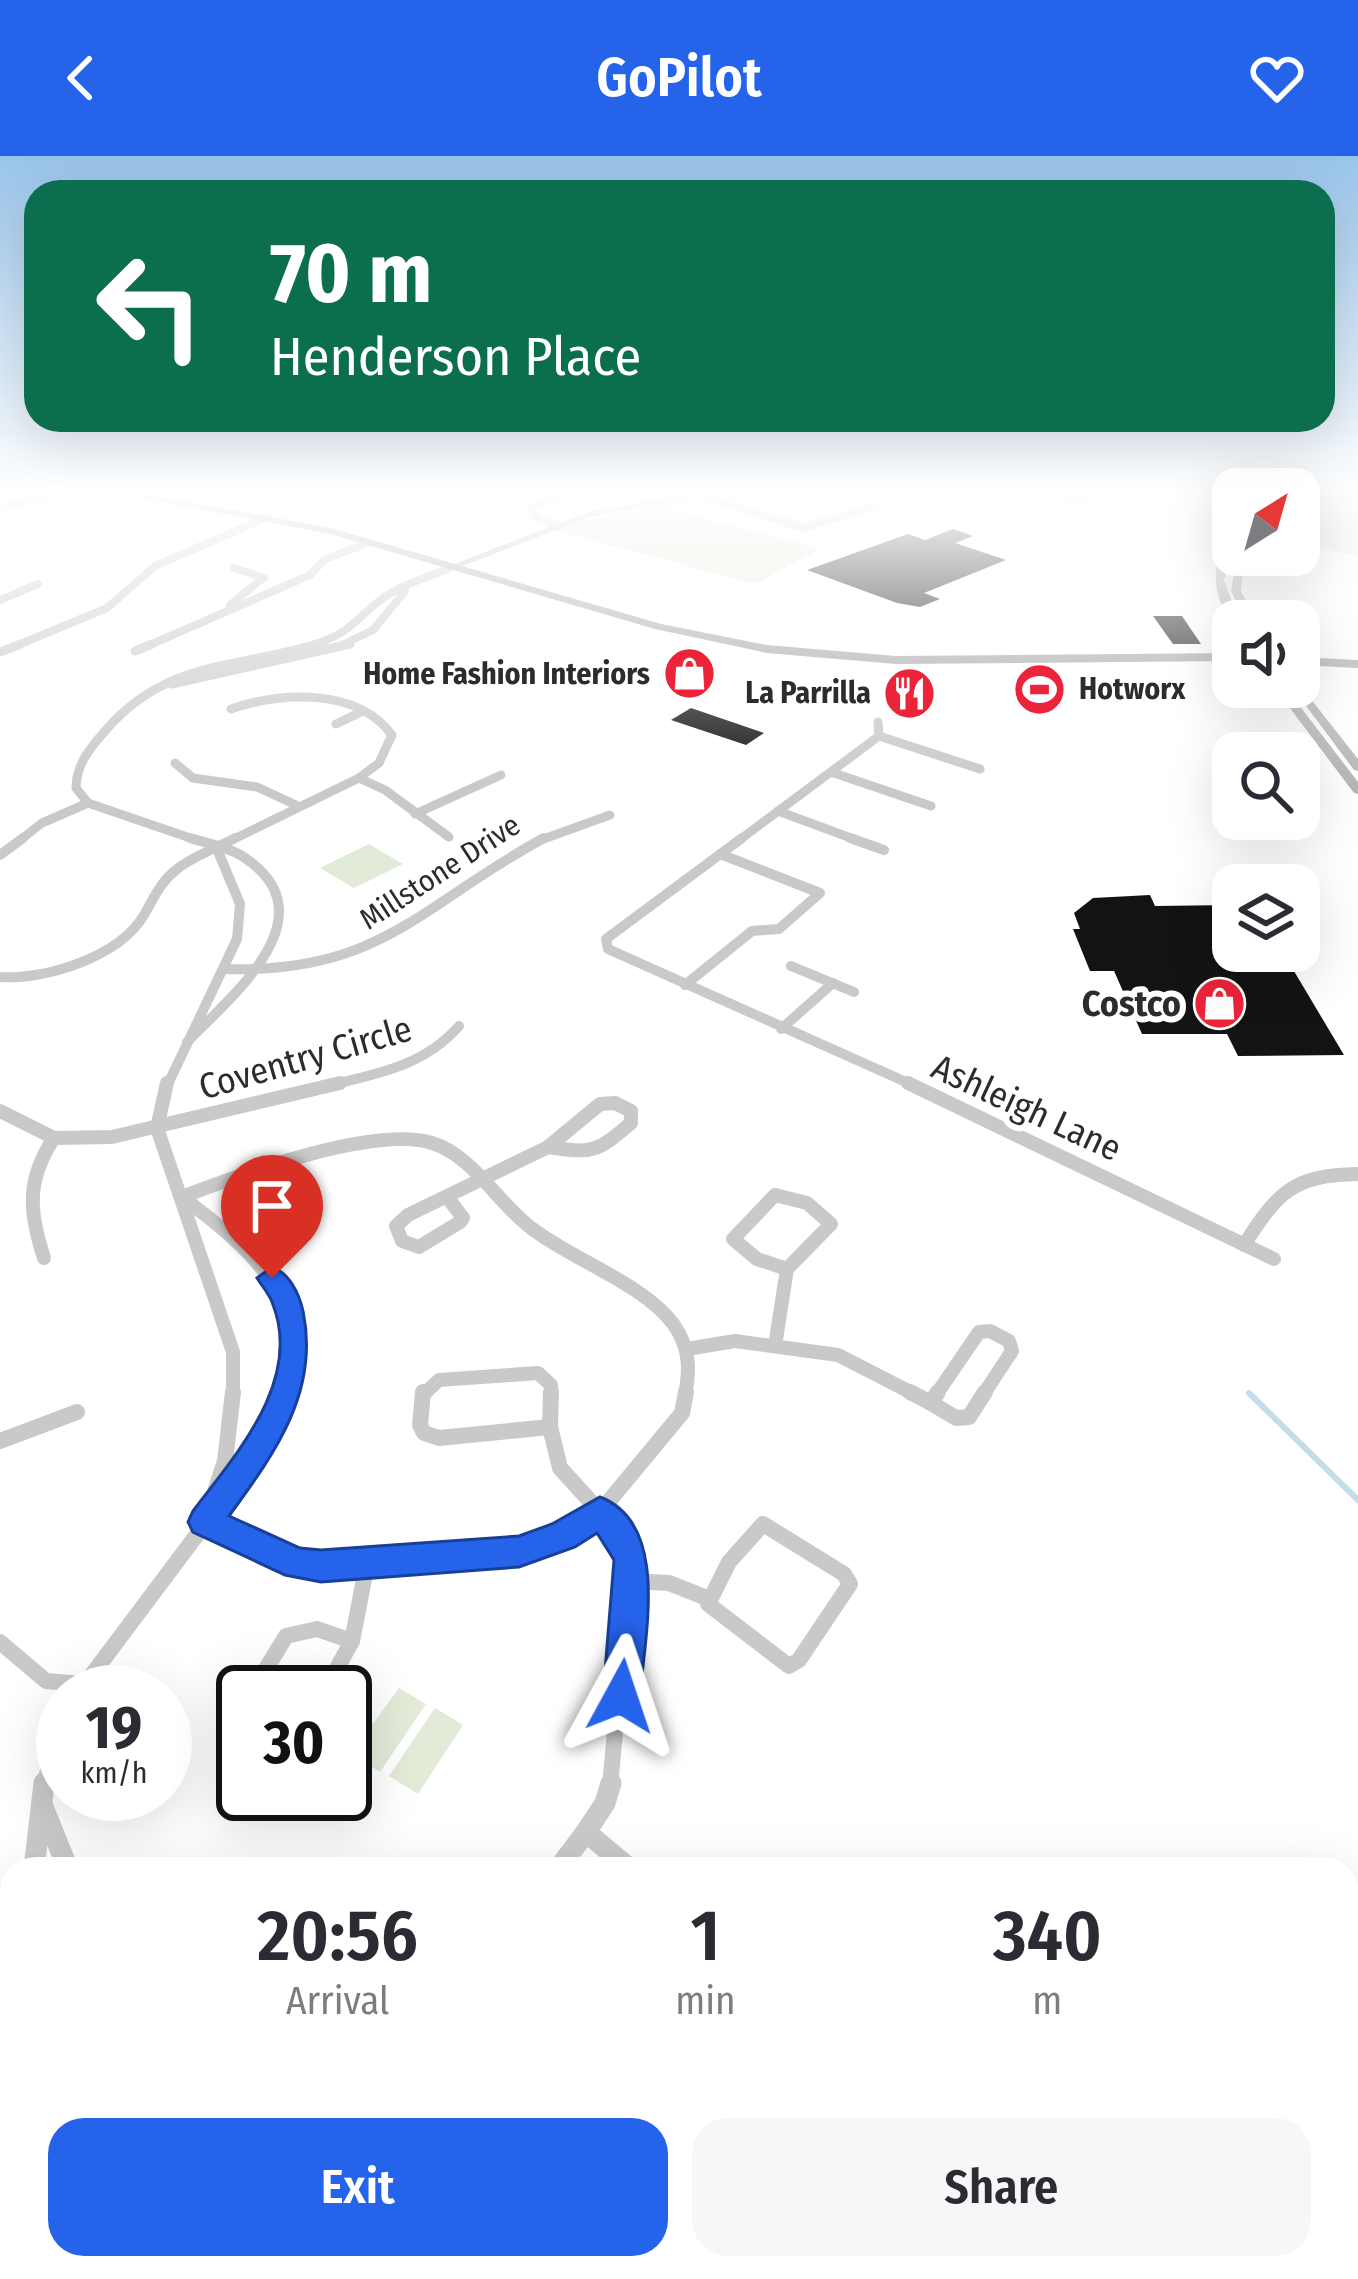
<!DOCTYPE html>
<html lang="en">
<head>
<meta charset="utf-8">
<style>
  :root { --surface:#fff; --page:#f7f7f7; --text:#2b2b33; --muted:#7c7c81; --accent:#2563eb }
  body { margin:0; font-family:"Fira Sans Condensed",sans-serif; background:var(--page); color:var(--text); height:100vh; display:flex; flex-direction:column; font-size:45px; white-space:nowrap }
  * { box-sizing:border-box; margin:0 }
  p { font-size:39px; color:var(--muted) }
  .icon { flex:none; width:66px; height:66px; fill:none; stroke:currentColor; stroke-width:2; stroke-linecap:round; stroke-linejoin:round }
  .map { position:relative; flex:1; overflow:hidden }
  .side { position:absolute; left:0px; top:1701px; width:1359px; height:423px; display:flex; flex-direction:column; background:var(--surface); border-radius:36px 36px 0 0; box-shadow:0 12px 48px #0002 }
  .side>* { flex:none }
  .guide { position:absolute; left:24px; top:24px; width:1311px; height:252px; border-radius:36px; box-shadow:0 12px 48px #0002; background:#0b6e4f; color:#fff; overflow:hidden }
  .needle { width:78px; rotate:37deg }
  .fabs { position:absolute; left:1212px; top:312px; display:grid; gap:24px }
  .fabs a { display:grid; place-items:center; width:108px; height:108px; border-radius:24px; background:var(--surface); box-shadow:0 12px 48px #0002; font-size:60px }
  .speed { position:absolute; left:36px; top:1509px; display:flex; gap:24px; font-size:60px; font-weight:700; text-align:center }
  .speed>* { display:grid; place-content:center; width:156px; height:156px; border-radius:50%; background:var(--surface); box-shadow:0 12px 48px #0002; line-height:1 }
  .speed small { font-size:30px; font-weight:400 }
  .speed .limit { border:6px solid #111; border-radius:18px; background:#fff; color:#111 }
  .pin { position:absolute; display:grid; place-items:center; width:102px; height:102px; color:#fff; margin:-123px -51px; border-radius:50% 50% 50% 0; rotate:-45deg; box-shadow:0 0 12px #0007 }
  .pin .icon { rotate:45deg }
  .me { position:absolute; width:132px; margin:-66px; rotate:5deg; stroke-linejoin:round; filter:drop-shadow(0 0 9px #0008) }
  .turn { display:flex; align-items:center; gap:42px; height:252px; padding:0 48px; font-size:54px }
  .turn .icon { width:156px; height:156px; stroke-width:2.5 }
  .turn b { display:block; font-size:84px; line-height:102px }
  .eta { display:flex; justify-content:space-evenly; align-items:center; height:204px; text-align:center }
  .eta b { font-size:72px; font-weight:600; line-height:84px }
  .primary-button { display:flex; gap:24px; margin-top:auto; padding:24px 48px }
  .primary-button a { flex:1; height:138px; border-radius:36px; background:var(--accent); color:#fff; font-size:48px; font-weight:600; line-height:138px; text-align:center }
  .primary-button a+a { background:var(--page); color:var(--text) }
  header { display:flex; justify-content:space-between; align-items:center; height:156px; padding:0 48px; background:var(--accent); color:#fff; font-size:54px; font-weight:600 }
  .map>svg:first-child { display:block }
</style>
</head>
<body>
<header><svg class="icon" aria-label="back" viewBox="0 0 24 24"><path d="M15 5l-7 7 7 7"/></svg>GoPilot<svg class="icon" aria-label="heart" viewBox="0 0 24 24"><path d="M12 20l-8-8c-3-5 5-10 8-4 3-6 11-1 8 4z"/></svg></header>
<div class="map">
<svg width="1358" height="2123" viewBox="0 0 1358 2123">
  <rect width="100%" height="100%" fill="#fff"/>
  <g fill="#e2ead8">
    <polygon points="1299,335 1358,335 1358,400 1299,388"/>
    <polygon points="649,348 820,393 755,428 554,374"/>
    <polygon points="369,688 403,708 354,732 320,712"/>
    <polygon points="399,1532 426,1548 380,1616 351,1598"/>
    <polygon points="435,1552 463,1569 418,1638 389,1620"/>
    <polygon points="90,2112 258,2112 255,2123 84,2123"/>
  </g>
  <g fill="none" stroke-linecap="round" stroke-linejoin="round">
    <g stroke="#c2ddec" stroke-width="3">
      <polyline points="1217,366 1233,369"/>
      <polyline points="1299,371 1358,372"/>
    </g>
    <polyline stroke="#c2ddec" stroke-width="6" points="1249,1237 1358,1344"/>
  </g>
  <g fill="#131313">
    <polygon points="953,373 973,380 955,387 1006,404 924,437 940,443 920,451 897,447 807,414 908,378 925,384"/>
    <polygon points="1153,460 1182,460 1201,488 1173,488"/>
    <polygon points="691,552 764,577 746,589 671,564"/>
    <polygon points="1150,739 1155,750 1233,749 1233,795 1282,795 1344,899 1238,900 1227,878 1142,878 1114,815 1090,815 1073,773 1080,773 1074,757 1093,742"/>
  </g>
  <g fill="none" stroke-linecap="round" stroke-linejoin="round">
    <g stroke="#c9c9c9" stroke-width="8">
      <polyline points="1056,335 1074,342 1090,341 1082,335"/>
      <polyline points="699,339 803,372 875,350"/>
      <polyline points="0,352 50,339"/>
      <polyline points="557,369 536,362 532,352 570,335"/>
      <polyline points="234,412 264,422"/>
      <polyline points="0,444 38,428"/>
      <polyline points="230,449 263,422"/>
      <polyline points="13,491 107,452 155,410 268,361"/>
      <polyline points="145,491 310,419 325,403 368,387"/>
      <path d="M307 491C348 478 348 471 379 445 397 430 427 422 449 412"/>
      <polyline points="338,491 373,474 405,435"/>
    </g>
    <g stroke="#c9c9c9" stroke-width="9">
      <polyline points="135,495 152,488"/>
      <polyline points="0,496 21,488"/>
      <polyline points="172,528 350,488"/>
      <polyline points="336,568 361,556"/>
      <polyline points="879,580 980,613"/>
      <polyline points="175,607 193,622 257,631 296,649"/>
      <polyline points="831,616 931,650"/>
      <polyline points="359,622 385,634 449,681"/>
      <polyline points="778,655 859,685"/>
      <polyline points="415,658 501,619"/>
      <polyline points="19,685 42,667 88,647"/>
      <path d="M199 685 88 647 76 632C76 609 90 592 105 575 166 504 234 513 317 488"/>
      <path d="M230 685 359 622 379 607 392 579C357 531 280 536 231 553"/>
      <polyline points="538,685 610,659"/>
      <polyline points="738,685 879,580 878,566"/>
    </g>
    <g stroke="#c9c9c9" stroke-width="10">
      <polyline points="742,682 606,783 608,793 915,930"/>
      <polyline points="850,682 884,694"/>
      <polyline points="0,699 23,682"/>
      <polyline points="791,810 854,836"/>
      <path d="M224 813C381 818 420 749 544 682"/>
      <path d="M0 821C46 824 119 801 144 759 154 742 160 726 177 713 193 700 217 692 235 682"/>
      <polyline points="685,829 752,775 779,773 820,737 720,698"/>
      <polyline points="781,873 833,827"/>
      <path d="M187 886C233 839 333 758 242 700 228 691 206 687 190 682"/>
      <polyline points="167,930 237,783 240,748 217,693"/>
      <path d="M327 930C377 918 424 910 459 870"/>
    </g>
    <g stroke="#c9c9c9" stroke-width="14">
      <polyline points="167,927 157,972 233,1196 233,1239"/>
      <polyline points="908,927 1274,1103"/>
      <path d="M615 947 631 955V967C597 996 593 998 548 991L600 948Z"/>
      <polyline points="0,955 54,982 112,981 340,927"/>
      <polygon points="775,1039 807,1047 831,1068 787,1113 757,1103 733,1083"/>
      <path d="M182 1041C240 1019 373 969 432 987 472 999 498 1047 530 1071 570 1103 645 1128 674 1169 690 1192 690 1214 685 1239"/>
      <path d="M182 1041C251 1093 314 1144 284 1239"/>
      <polyline points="448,1042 463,1062 460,1066 419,1091 402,1085 396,1070 408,1059 548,991"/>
      <path d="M1244 1089C1278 1036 1293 1019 1358 1018"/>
      <path d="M44 1102C29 1056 26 1024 54 982"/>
      <polyline points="775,1190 787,1113"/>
      <polyline points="687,1193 735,1185 838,1199 916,1239"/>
      <polyline points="423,1239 439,1224 538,1217 551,1229 551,1239"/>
      <polyline points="936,1239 979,1176 990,1175 1009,1185 1012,1195 983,1239"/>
    </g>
    <g stroke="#c9c9c9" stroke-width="16">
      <polyline points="423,1236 420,1269 424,1277 439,1282 550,1271 551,1236"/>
      <polyline points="910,1236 931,1247"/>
      <polyline points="938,1236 931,1247 956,1262 969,1261 985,1236"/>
      <polyline points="550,1271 560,1312 610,1367 631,1404 610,1630"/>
      <polyline points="0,1285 77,1256"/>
      <polyline points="205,1366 298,1408 519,1395 562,1380 600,1356 682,1257 686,1236"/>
      <polyline points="205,1366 225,1305 233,1236"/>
      <polygon points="763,1368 844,1418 850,1428 799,1504 789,1510 708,1448 729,1406"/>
      <polyline points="632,1425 669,1427 707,1442"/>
      <polyline points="352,1485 367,1408"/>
      <polyline points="0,1486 46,1525 83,1528"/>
      <polyline points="79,1536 241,1320 285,1236"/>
      <polyline points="252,1536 286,1480 317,1473 352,1485 324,1536"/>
      <polyline points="43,1630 63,1570"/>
    </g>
    <g stroke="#c9c9c9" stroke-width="21">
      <polyline points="43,1651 68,1713"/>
      <polyline points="586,1676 605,1647 611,1627"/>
      <polyline points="34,1713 44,1627"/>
      <polyline points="558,1713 586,1676 630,1713"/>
      <polyline points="300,2112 300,2123"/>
      <polyline points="369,2123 370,2112"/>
    </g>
    <g fill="#b6b6b6" fill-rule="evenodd">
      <polygon points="709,335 730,335 593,360 452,414 444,412 588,356"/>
      <polygon points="1308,335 1318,335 1299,349 1299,343"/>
      <path d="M1233 380 1224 424 1239 465H1233V468C1212 441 1208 405 1233 380Z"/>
      <polygon points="1237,399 1245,399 1241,435 1256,465 1246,465 1231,435"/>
      <polygon points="1299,528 1358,603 1358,615 1354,614 1292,531 1299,531"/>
      <polygon points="1274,531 1285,531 1358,626 1358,638 1354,637"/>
    </g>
    <g fill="#a4a4a4" fill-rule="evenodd">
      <polygon points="105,335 127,335 331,372 661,468 767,489 896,500 1233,497 1233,505 896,508 767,497 655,473 330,378"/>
      <polygon points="1299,501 1358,504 1358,512 1299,509"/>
    </g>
  </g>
  <linearGradient id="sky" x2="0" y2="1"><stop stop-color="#99c4ea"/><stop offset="0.53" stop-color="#fff"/><stop offset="1" stop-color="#fff" stop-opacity="0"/></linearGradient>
  <rect width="1358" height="633" fill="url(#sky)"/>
  <path fill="#2563eb" stroke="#184099" stroke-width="3" d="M272 1111C289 1117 299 1137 303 1155 320 1236 274 1298 229 1360L300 1392 321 1394 519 1380 552 1368 600 1341C671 1368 644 1482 640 1540L634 1554 621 1559 608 1554 603 1540 614 1404 597 1377 575 1391 519 1411 321 1426 285 1419 193 1376 188 1366 193 1355C236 1298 304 1224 272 1146 269 1138 262 1130 257 1122Z"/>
  <defs>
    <symbol id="shop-disc" viewBox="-11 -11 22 22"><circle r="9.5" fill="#ec2439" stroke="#fff"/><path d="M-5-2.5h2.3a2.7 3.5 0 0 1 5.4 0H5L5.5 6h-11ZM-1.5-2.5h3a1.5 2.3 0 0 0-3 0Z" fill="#fff"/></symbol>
    <symbol id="stadium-disc" viewBox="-11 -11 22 22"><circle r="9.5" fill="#ec2439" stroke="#fff"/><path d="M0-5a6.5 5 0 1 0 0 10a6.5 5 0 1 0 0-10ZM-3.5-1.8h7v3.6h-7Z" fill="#fff"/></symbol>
    <symbol id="restaurant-disc" viewBox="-11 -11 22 22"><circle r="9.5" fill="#ec2439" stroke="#fff"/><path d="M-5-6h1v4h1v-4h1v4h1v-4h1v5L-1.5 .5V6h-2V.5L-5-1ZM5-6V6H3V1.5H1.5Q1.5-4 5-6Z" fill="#fff"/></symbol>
  </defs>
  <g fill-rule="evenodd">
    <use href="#shop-disc" x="660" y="488" width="59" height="59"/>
    <use href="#stadium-disc" x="1010" y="504" width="59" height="59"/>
    <use href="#restaurant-disc" x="880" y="508" width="59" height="59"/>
    <use href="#shop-disc" x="1190" y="818" width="59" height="59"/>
  </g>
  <g text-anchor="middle" stroke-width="12" stroke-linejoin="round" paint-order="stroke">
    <g font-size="30" font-weight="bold" fill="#2c2c2c" stroke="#fff" text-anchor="end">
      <text x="650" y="528">Home Fashion Interiors</text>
      <text x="1079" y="543" text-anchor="start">Hotworx</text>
      <text x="871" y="547">La Parrilla</text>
    </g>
    <g font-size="30" fill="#2c2c2c" stroke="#fff">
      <text transform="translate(440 716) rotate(-33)" y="10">Millstone Drive</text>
    </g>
    <g font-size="36" font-weight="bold" fill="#2c2c2c" stroke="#fff" text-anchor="end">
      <text x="1181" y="860">Costco</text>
    </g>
    <g font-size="36" fill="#2c2c2c" stroke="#fff">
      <text transform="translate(305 901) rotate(-16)" y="13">Coventry Circle</text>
      <text transform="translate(1027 951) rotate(25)" y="13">Ashleigh Lane</text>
    </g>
  </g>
</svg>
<div class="fabs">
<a><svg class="needle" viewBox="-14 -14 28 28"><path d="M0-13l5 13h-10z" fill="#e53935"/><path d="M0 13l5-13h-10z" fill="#7c7c81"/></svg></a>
<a><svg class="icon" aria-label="sound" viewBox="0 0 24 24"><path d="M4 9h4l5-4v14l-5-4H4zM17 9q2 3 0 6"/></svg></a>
<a><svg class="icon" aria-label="search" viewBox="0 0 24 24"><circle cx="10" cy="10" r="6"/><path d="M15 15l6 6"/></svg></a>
<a><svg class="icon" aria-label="layers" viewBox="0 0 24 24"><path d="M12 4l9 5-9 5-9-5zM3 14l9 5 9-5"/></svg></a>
</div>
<div class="speed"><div>19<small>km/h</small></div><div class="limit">30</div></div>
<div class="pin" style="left:272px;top:1122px;background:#d93025"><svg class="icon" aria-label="arrive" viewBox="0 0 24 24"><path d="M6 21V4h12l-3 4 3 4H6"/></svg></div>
<svg class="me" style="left:621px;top:1540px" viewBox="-20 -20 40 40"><path d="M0-17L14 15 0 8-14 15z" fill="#2563eb" stroke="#fff" stroke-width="4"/></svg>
<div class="guide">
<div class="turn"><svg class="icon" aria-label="left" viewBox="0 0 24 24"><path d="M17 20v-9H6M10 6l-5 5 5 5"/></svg><div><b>70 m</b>Henderson Place</div></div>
</div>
<section class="side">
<div class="eta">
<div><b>20:56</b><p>Arrival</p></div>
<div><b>1</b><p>min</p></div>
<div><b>340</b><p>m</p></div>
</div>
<div class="primary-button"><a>Exit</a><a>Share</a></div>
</section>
</div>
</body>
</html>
